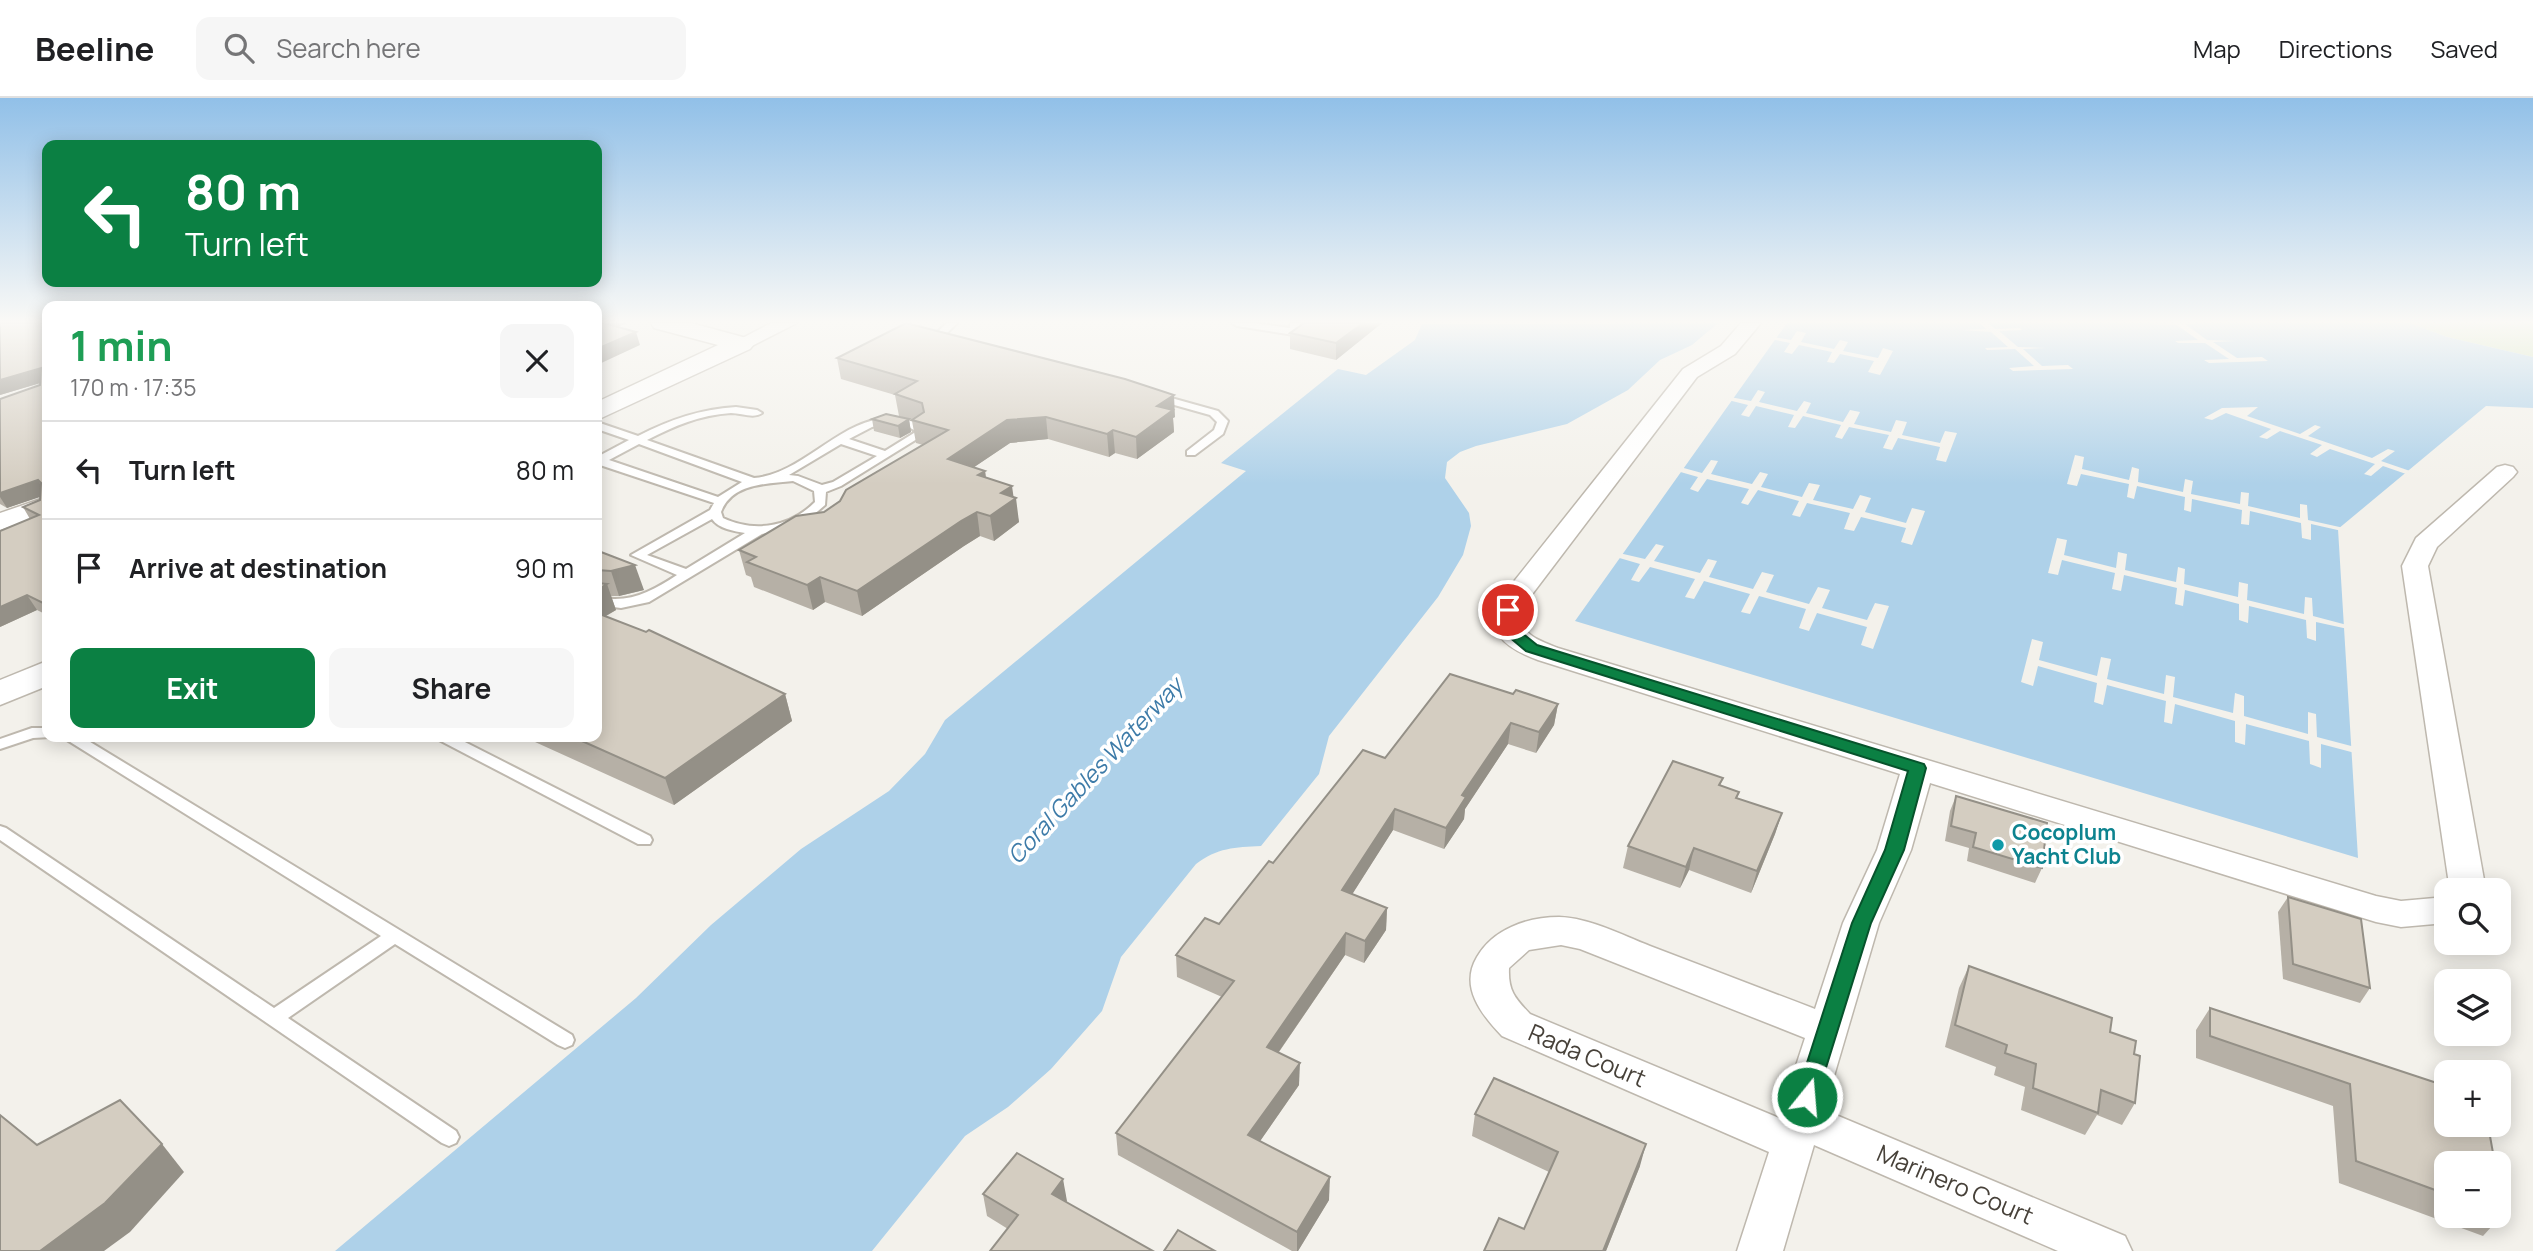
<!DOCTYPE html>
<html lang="en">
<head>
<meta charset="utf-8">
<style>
  :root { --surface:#fff; --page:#f6f6f6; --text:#202124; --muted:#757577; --line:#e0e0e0; --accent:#0b8043 }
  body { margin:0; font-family:Manrope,sans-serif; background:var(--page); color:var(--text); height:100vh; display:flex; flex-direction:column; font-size:26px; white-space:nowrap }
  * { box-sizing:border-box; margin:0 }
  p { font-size:23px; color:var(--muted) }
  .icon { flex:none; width:38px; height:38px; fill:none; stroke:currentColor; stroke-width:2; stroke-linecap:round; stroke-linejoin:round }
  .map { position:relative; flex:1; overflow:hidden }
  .sheet { position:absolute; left:42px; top:203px; width:560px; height:441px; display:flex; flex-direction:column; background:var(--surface); border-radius:14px; box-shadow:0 4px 18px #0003 }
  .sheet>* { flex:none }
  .guide { position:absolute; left:42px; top:42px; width:560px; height:147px; border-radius:14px; box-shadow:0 4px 18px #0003; background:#0b8043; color:#fff; overflow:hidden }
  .buttons { position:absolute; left:2434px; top:780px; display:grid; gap:14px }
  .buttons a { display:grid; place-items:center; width:77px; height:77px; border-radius:14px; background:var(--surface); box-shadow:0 4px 18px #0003; font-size:35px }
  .pin { position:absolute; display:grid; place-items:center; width:60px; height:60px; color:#fff; margin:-30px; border:4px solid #fff; border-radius:50%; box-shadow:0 2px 7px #0007 }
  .me { position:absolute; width:77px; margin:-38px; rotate:17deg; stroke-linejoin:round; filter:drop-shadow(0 0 5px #0008) }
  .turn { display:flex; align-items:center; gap:24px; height:147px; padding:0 28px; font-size:32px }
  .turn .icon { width:91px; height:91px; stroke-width:2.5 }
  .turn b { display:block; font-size:49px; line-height:60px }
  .round { display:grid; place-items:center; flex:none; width:74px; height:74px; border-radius:14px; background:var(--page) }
  .headline { display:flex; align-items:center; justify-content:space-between; height:119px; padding:0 28px }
  h1 { font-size:42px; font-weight:700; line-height:52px; color:#1e9e55 }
  .primary-button { display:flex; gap:14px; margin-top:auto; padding:14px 28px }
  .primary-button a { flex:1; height:80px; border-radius:14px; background:var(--accent); color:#fff; font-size:28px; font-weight:700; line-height:80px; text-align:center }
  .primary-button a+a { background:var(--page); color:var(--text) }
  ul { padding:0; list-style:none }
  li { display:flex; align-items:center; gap:21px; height:98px; padding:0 28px; border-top:2px solid var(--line) }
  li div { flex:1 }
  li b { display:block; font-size:26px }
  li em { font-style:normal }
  header { display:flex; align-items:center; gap:42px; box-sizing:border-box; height:98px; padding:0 35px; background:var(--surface); border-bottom:2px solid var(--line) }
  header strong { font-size:33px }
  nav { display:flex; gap:38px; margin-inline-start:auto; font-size:24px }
  .search { width:490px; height:63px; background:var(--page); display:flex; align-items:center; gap:18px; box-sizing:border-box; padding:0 24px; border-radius:14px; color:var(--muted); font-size:26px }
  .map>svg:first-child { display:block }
</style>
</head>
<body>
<header>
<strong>Beeline</strong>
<div class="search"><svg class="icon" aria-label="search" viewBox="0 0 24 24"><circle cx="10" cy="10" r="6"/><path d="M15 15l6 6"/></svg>Search here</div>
<nav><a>Map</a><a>Directions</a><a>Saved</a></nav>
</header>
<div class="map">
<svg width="2533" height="1153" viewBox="0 0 2533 1153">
  <rect width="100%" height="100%" fill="#f3f1eb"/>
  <polygon fill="#d0e3b8" points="2410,225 2533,225 2533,259 2447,239"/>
  <g fill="#aed1e9">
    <path d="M1718 225 1692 247 1660 262 1628 292 1567 326 1476 348 1460 354 1447 364 1445 380 1469 415 1471 428 1463 457 1438 499 1329 638 1319 676 1261 748C1235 749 1217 750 1196 766L1121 859 1102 913 1051 971 1008 1009 965 1038 872 1153H335L636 900 711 827 801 751 889 693 925 656 945 622 1246 373 1221 365 1338 271 1366 277 1415 242 1422 226Z"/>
    <polygon points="1787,225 2410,225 2447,239 2533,259 2533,310 2486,308 2338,431 2358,760 1575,523"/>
  </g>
  <g fill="#f3f1eb">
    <polygon points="1980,225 1988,225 1995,231 2020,230 2022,232 1999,233 2018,249 2046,250 2023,251 2042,268 2068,267 2073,271 2013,273 2009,270 2034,268 2015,251 1987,252 1985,250 2008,249 1991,234 1962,232 1986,231"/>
    <polygon points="2207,225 2185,226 2207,242 2236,243 2213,244 2237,260 2262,259 2268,263 2209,265 2204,262 2229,261 2205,245 2178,245 2175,243 2198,242 2177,227 2148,226"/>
    <polygon points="1797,233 1806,235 1801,244 1834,251 1840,242 1848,244 1843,253 1878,260 1883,250 1893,253 1880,277 1868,274 1874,263 1840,256 1834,265 1827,264 1832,254 1799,247 1792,256 1784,254 1790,245 1771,241 1773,239 1791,242"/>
    <polygon points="1758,292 1765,294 1759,304 1797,313 1804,303 1811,305 1806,315 1843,324 1850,312 1860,314 1854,326 1891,334 1896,322 1907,324 1902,337 1940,345 1945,333 1957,335 1946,364 1936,362 1940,349 1898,340 1892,352 1883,350 1889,337 1849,329 1842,341 1835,339 1841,327 1803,318 1795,330 1788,329 1794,317 1756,308 1749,319 1741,317 1748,307 1728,302 1730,299 1751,303"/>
    <polygon points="2258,309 2247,318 2300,336 2315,327 2321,329 2308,338 2372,360 2388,351 2395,353 2381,363 2413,374 2409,377 2383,368 2371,378 2364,376 2375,366 2330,351 2317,359 2310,356 2322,347 2280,333 2267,341 2259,339 2271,331 2226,315 2212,322 2204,320 2222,310"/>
    <polygon points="2075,357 2084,359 2082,371 2129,382 2132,369 2139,371 2138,384 2183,394 2185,381 2193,383 2191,396 2240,406 2241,394 2249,395 2248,408 2300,420 2300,406 2307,407 2308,422 2344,430 2342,433 2311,426 2311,442 2302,440 2301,425 2250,413 2249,427 2241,426 2242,412 2192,401 2191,414 2184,412 2185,399 2137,388 2134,401 2127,399 2129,386 2081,376 2077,388 2067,386"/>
    <polygon points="1711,362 1718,363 1711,376 1752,386 1760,374 1768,376 1761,389 1802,399 1809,385 1820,387 1813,402 1853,411 1860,397 1871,400 1865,414 1906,425 1912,410 1925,413 1912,447 1901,444 1906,430 1861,419 1854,433 1844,431 1850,415 1807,405 1800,419 1792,417 1799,403 1758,392 1748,407 1741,405 1749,391 1707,381 1698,394 1690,391 1698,379 1677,373 1680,369 1702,375"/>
    <polygon points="2057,440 2067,442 2064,457 2116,470 2118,454 2127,456 2125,472 2176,484 2178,469 2185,471 2184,486 2238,499 2239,484 2248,486 2247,502 2304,516 2305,499 2312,500 2313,518 2347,527 2348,531 2316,524 2316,543 2307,540 2306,522 2249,508 2248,525 2239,522 2239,506 2185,492 2183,508 2175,506 2177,490 2124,477 2121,493 2112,491 2115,475 2062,462 2058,477 2048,475"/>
    <polygon points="1656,446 1664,448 1654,463 1700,475 1708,461 1717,463 1709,479 1753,491 1762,474 1774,477 1766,494 1809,506 1818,489 1830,492 1822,510 1867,522 1875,505 1889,508 1873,551 1861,547 1867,529 1817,515 1809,533 1799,530 1806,511 1759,498 1750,516 1741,514 1750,496 1704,483 1694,501 1685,499 1695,481 1650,469 1639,484 1631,482 1640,466 1616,459 1619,455 1645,461"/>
    <polygon points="2032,541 2043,544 2039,562 2097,578 2101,559 2111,561 2107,581 2164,596 2166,577 2175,579 2173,599 2233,615 2235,595 2244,598 2244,618 2308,636 2308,614 2316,616 2317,639 2355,649 2355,655 2321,646 2321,670 2310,666 2309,643 2246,626 2245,647 2235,644 2235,623 2175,606 2172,626 2164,624 2166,603 2107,587 2103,607 2094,604 2097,585 2038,568 2033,588 2021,584"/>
  </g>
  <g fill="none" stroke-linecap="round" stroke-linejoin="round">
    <defs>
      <g id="service">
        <polygon points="947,225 957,225 943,239 950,243 945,246 935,243 933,238"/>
        <polygon points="1232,225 1254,225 1290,230 1290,225 1300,225 1299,234 1294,237 1237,228"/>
        <polygon points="1157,296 1218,313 1228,323 1223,336 1195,357 1187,357 1187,353 1214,332 1217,324 1210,317 1153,301 1153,297"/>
        <path d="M736 309 757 312 762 315C754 321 741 315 731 315 700 317 674 328 647 342L754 380C814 375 855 295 923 328L925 336 841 388 826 394 825 407 804 425 791 430 762 436 649 504 621 510 597 507V499C629 506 651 494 677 477L631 457 710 412 714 405 600 367H597V359L629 342 597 331V324L638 338C669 322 700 311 736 309ZM888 325 905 327 914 332V335L885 353 849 341 872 329ZM639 346 742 384 718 399 609 362ZM841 346 877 358 833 384 822 387 798 378 789 377ZM793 383 814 393 815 404C790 429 755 435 723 420L721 414C732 385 767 386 793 383ZM712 421C719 431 734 433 745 435L686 471 647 457Z"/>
        <polygon points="32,630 47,630 47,639 51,639 33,640 0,651 0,641"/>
        <polygon points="65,639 82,639 572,937 574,942 572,947 565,950 558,947 395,846 288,920 456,1033 459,1039 456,1045 449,1048 442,1045 0,742 0,728 6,730 274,910 381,838 67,642"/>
        <polygon points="437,639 455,639 650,738 652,742 650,746 638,746 439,642"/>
      </g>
      <g id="minor">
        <polygon points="771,225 797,225 748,250 734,250 731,246"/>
        <path d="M1741 225H1761L1735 256 1697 279 1527 503C1513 534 1533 540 1558 550L2376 798 2401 803 2446 799V825L2401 829 2376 824 1930 685 1911 752 1879 825 1824 1012 2125 1138 2132 1153H2058L1814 1047 1783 1153H1737L1769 1054 1502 938C1482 917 1459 889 1477 859 1493 831 1527 819 1559 819 1590 820 1622 837 1650 848 1705 869 1760 890 1815 911L1843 825 1877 752 1900 676 1538 562C1505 550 1480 532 1504 496L1683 271 1721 248ZM1561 847 1580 851 1805 940 1779 1020 1530 916C1515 900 1508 893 1509 870L1529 852Z"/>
        <polygon points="2505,367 2513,369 2517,374 2513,379 2437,449 2428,468 2486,793 2450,793 2402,468 2416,440 2497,369"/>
        <polygon points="47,399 47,415 0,432 0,415"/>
      </g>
      <g id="tertiary">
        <polygon points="651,225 691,225 750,241 754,246 750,251 597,322 597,304 718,247 654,230"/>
        <polygon points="47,563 47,588 0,607 0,582"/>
      </g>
    </defs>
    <use href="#service" stroke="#beb8ae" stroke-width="4"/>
    <use href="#minor" stroke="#beb8ae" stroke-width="3"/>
    <use href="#tertiary" stroke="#beb8ae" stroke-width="3"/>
    <use href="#service" fill="#fff" fill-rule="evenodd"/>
    <use href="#minor" fill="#fff" fill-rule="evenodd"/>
    <use href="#tertiary" fill="#fff" fill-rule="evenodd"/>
  </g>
  <g fill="#b6b0a6">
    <polygon points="47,225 47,517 37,512 0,529 30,421 23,409 40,402 41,398 7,410 0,406 0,301 40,287 40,285 0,297"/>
    <polygon points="1382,225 1336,262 1290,251 1290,235"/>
    <polygon points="837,260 1175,319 1173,320 1174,334 1137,361 1115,355 1109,359 1048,341 1010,345 974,369 985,373 986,380 1013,399 1019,424 994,443 980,438 964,448 862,518 825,504 813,512 754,489 751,479 746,477 739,452 824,414 923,347 916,345 912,323 909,322 911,334 900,340 874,333 872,321 907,321 899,318 895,297 841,281"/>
    <polygon points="597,457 644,492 619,498 611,498 616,512 606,518 785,596 792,623 674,707 524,639 597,639"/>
    <polygon points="1513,596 1558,606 1554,627 1536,655 1508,646 1465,711 1464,721 1444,751 1393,732 1352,796 1387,810 1386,832 1364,865 1345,857 1279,954 1299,987 1260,1043 1329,1102 1298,1153 1292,1153 1118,1057 1116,1035 1222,899 1177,879 1176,857 1219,826 1273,765 1385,660"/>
    <polygon points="1723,680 1720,688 1739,694 1737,700 1782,715 1775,736 1751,795 1689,772 1680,790 1623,770 1628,748"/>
    <polygon points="1956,698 2042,770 2035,785 1967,763 1969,750 1945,743 1950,713"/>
    <polygon points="2288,799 2370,890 2360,905 2283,881 2278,814"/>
    <polygon points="1969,868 2110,934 2134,956 2135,1005 2122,1027 2097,1017 2085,1037 2021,1012 2025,989 1994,977 1996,969 1945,949 1959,890"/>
    <polygon points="2210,910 2446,988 2446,1118 2499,1118 2499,1091 2503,1116 2483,1138 2339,1085 2333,1008 2196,960 2196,932"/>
    <polygon points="1475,1016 1640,1068 1606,1153 1484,1153 1524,1131 1549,1074 1472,1038"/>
    <polygon points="983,1096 1067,1103 1008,1131 987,1118"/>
  </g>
  <g fill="#949087">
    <polygon points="597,225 627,225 601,236"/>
    <polygon points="1363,225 1382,225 1336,262 1336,245"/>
    <polygon points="636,234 640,247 597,267 597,251"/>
    <polygon points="41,270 47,283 0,297 0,282"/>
    <polygon points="1174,297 1175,319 1173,320 1174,334 1137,361 1136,339 1157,308"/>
    <polygon points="1046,319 1048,341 1010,345 952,384 948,361 1007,322"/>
    <polygon points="909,321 911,334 900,340 898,328"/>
    <polygon points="1113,332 1115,355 1109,359 1107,336"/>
    <polygon points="985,373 988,396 978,377"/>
    <polygon points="38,382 46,397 7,410 0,399 0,395"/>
    <polygon points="1012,388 1014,402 1016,400 1019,424 994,443 990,418 1001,395"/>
    <polygon points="977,414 980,438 964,448 862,518 857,493 961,423"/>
    <polygon points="635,467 644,492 619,498 611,473"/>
    <polygon points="820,479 825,504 813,512 807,487"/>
    <polygon points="607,486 616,512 597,523 597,492"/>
    <polygon points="27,497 37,512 0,529 0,509"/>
    <polygon points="785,596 792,623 674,707 665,680"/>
    <polygon points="1558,606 1554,627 1536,655 1539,634"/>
    <polygon points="1511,625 1508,646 1465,711 1464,721 1444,751 1446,730 1462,697"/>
    <polygon points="1395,711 1393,732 1341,814 1342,792"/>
    <polygon points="1782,715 1775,736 1751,795 1757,773"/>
    <polygon points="1694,750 1689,772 1680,790 1686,769"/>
    <polygon points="1387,810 1386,832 1364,865 1365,843"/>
    <polygon points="1346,835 1345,857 1267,971 1267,949"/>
    <polygon points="1300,965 1299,987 1249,1059 1248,1037"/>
    <polygon points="162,1046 184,1074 130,1134 104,1153 40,1153"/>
    <polygon points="1646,1046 1640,1068 1606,1153 1603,1153"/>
    <polygon points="1330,1079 1329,1102 1298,1153 1297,1153 1297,1134"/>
    <polygon points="1063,1081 1067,1103 1056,1118 1052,1096"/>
  </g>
  <g fill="#d4cdc1" stroke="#949087" stroke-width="2">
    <polygon points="0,225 47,225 47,507 27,497 0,509 0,433 39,417 23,409 40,402 41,385 38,382 0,395 0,301 40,287 41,270 0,282"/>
    <polygon points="597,225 604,225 636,234 597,251"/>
    <polygon points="906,225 1125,281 1174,297 1157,308 1173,312 1136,339 1113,332 1107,336 1046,319 1007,322 948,361 985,373 978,377 1012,388 1001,395 1016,400 990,418 977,414 961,423 857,493 820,479 807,487 747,464 756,459 739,452 796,418 824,414 840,403 846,392 948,332 912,322 924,314 922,305 895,296 917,283 837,260"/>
    <polygon points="1304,225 1363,225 1336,245 1290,235"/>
    <polygon points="886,316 909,321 898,328 872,321"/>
    <polygon points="601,454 635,467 611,473 597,472 597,457"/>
    <polygon points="597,485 607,486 597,492"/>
    <polygon points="597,515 646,534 649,532 785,596 665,680 573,639 597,639"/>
    <polygon points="1450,576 1513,596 1516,592 1558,606 1539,634 1511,625 1462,697 1466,699 1446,730 1395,711 1342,792 1387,810 1365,843 1346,835 1267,949 1300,965 1248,1037 1330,1079 1297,1134 1116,1035 1234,883 1176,857 1205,820 1219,826 1269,763 1273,765 1363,652 1385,660"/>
    <polygon points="1673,663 1723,680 1719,687 1739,694 1736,700 1782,715 1757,773 1694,750 1686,769 1628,748"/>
    <polygon points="1956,698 2047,725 2042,770 1973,749 1976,735 1951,728"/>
    <polygon points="2288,799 2361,821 2370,890 2293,866"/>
    <polygon points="1969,868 2112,920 2110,934 2136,943 2134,956 2140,958 2135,1005 2101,992 2098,1015 2033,990 2036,966 2005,955 2007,947 1955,927"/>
    <polygon points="2210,910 2446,988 2446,1027 2488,1027 2495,1066 2446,1066 2446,1096 2356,1063 2350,986 2210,938"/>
    <polygon points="1494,980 1646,1046 1603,1153 1484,1153 1499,1120 1524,1131 1558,1054 1475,1016"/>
    <polygon points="120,1002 162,1046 105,1105 40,1153 0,1153 0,1017 37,1047"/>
    <polygon points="1017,1055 1063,1081 1052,1096 1153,1153 990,1153 1018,1117 983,1096"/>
    <polygon points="2499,1091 2503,1116 2499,1114"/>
    <polygon points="1178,1132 1215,1153 1164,1153"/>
  </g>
  <linearGradient id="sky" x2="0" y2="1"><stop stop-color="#91c0e8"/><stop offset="0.58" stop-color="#faf9f6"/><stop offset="1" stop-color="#faf9f6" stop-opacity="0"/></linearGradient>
  <rect width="2533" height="386" fill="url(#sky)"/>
  <polygon fill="#0b8043" stroke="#07532c" stroke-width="2" points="1508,507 1516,512 1516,530 1537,547 1924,666 1926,670 1904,752 1871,825 1815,1005 1807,1008 1799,1005 1796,999 1852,825 1885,752 1908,673 1526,553 1501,532 1501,512"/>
  <circle fill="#0f9aa8" stroke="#fff" stroke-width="2.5" cx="1998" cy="747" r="7"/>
  <g text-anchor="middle" stroke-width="7" stroke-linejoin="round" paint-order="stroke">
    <g font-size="21" font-weight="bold" fill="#0d838f" stroke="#fff" text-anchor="start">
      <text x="2012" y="742">Cocoplum<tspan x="2012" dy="24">Yacht Club</tspan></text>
    </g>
    <g font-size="23" font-style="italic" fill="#3d7ba8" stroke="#fff">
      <text transform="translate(1095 673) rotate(-47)" y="8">Coral Gables Waterway</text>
    </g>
    <g font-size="24" fill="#474139" stroke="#fff">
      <text transform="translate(1587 958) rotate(23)" y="8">Rada Court</text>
      <text transform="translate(1955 1087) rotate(23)" y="8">Marinero Court</text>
    </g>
  </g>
</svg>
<div class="buttons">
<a><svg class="icon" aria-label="search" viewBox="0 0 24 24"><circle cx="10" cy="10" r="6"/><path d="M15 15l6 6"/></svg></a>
<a><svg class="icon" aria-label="layers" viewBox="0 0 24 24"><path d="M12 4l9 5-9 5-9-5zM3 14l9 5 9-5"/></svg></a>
<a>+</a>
<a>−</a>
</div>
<div class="pin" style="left:1508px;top:512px;background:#d93025"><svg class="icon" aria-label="arrive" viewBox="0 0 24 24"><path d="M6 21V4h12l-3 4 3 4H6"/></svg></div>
<svg class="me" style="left:1807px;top:999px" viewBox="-20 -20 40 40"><circle r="17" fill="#0b8043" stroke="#fff" stroke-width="3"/><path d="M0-11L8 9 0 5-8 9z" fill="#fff"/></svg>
<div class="guide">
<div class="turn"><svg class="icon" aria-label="left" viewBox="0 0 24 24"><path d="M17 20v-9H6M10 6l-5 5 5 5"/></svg><div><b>80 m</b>Turn left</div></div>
</div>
<section class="sheet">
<div class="headline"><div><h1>1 min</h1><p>170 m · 17:35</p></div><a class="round"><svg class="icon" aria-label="close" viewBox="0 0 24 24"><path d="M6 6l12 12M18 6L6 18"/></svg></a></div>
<ul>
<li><svg class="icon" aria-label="left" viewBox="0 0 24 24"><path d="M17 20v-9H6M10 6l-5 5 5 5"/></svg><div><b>Turn left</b></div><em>80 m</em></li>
<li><svg class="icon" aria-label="arrive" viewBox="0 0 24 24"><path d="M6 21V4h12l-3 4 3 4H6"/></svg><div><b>Arrive at destination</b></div><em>90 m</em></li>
</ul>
<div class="primary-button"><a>Exit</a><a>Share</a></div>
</section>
</div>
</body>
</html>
